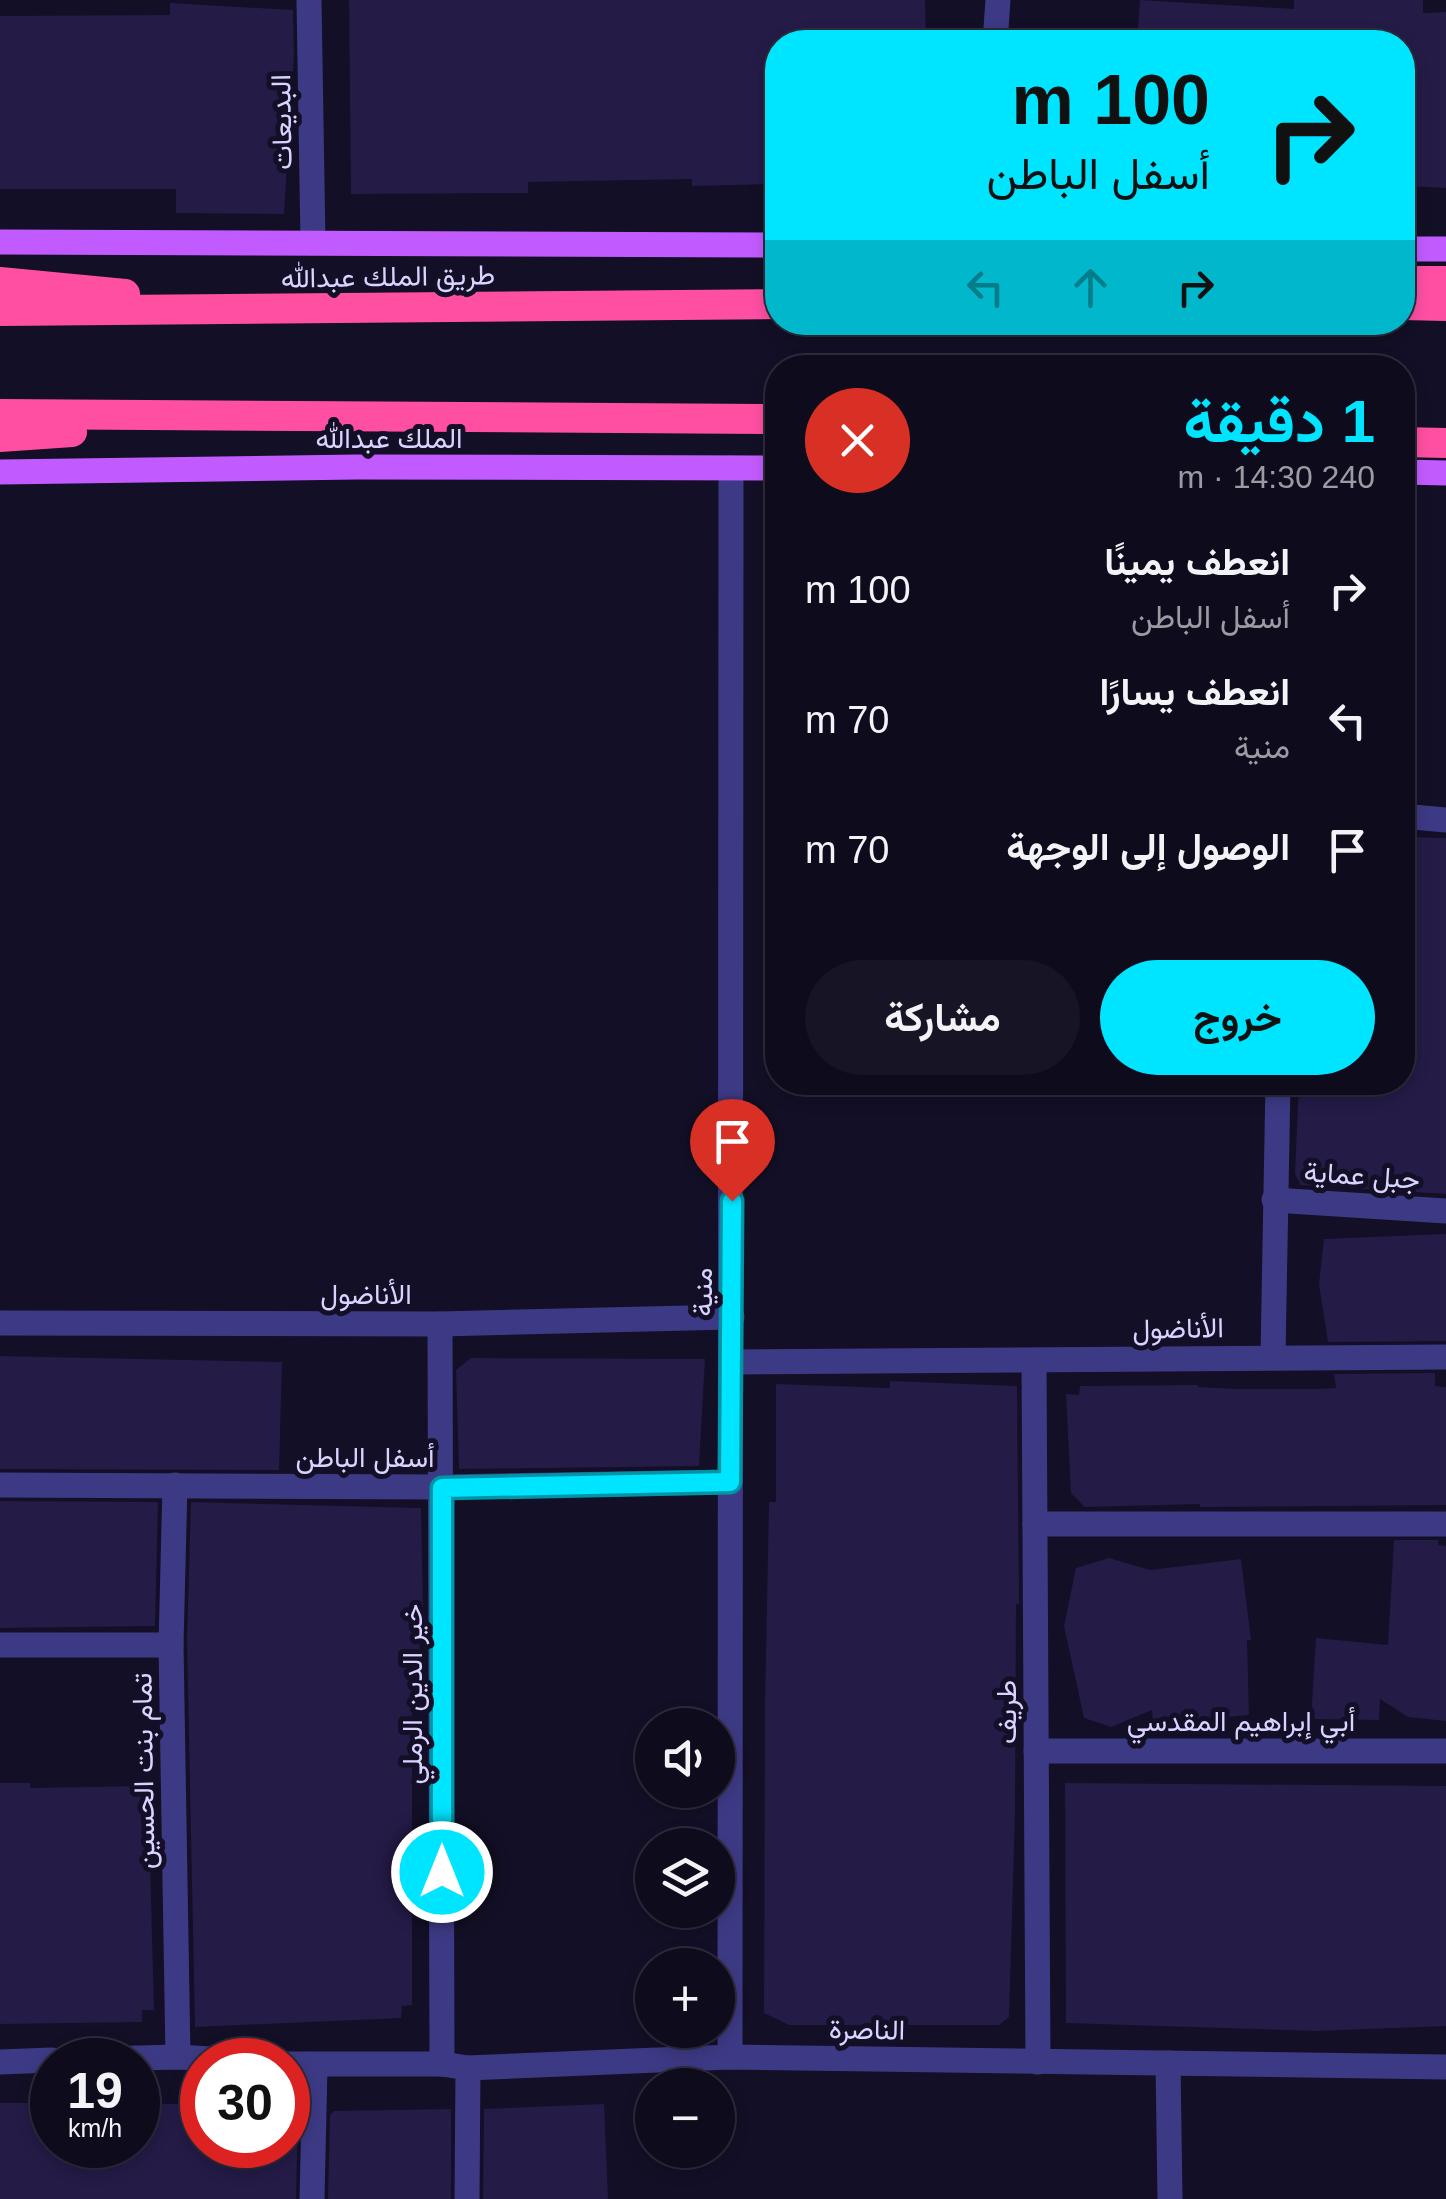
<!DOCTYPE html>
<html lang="ar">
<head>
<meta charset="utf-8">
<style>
  :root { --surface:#0e0b1c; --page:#171425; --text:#f1f3f6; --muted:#9b9ba3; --line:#2e2b3b; --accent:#00e5ff }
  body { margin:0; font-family:Arial,Vazirmatn,sans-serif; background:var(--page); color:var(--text); direction:rtl; height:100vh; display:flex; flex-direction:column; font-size:38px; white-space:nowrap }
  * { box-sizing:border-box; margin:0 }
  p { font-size:32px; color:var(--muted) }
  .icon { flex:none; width:55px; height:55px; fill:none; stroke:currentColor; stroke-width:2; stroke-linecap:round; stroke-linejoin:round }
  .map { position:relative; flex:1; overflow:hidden; direction:ltr }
  .drawer { position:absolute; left:765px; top:355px; width:650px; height:740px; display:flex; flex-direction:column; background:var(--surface); border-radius:40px; box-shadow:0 5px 15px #0003,0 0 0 2px var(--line); direction:rtl }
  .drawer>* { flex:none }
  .hud { position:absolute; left:765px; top:30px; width:650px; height:305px; border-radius:40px; box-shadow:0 5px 15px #0003,0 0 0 2px var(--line); direction:rtl; background:#00e5ff; color:#111; overflow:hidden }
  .fabs { position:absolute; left:635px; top:1708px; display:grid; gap:20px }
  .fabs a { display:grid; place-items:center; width:100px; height:100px; border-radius:50%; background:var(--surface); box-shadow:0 5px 15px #0003,0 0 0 2px var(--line); font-size:50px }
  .speed { position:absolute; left:30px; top:2038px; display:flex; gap:20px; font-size:50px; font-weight:700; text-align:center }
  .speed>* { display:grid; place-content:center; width:130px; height:130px; border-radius:50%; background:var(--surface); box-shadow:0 5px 15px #0003,0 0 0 2px var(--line); line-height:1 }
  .speed small { font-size:25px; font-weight:400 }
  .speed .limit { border:15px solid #d22; background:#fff; color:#111 }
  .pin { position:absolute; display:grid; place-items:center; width:85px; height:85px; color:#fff; margin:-102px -42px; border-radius:50% 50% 50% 0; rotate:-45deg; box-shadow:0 0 10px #0007 }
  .pin .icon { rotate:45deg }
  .me { position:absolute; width:110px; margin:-55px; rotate:0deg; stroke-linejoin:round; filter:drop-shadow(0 0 8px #0008) }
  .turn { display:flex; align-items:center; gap:35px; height:210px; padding:0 40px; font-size:45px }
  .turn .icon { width:130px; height:130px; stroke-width:2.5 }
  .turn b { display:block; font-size:70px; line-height:85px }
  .lanes { display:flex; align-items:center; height:95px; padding:0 40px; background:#0003; justify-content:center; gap:50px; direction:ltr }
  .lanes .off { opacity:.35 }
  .round { display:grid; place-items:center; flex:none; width:105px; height:105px; border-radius:52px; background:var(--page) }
  .overview { display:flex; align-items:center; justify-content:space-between; height:170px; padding:0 40px }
  h1 { font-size:60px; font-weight:700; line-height:75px; color:var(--accent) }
  .action { display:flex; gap:20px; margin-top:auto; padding:20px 40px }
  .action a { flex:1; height:115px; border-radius:60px; background:var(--accent); color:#111; font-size:40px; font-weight:700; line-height:115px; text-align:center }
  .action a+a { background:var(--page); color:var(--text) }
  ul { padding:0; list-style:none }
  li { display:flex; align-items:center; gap:30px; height:130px; padding:0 40px }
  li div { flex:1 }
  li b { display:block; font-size:38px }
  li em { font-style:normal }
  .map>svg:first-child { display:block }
</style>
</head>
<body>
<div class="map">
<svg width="1446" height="2199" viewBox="0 0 1446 2199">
  <rect width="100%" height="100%" fill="#130f26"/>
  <g fill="#241b47">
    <polygon points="349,0 925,0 926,42 778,42 778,184 692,186 692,179 528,182 528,193 351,194"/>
    <polygon points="1140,0 1294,9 1294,0 1423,0 1423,13 1446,12 1446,188 1402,186 1402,42 1137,42"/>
    <polygon points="170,3 293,10 294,55 284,214 176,213 176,189 0,189 0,16 170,15"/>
    <polygon points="1402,837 1446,838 1446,1194 1301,1185 1295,1174 1299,1082 1402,1082"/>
    <polygon points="1446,1234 1446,1341 1328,1342 1319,1284 1324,1239"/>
    <polygon points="0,1356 282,1362 279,1470 0,1469"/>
    <polygon points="471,1358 705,1359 699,1466 459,1469 456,1370"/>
    <polygon points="1435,1373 1435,1386 1446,1387 1446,1505 1200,1507 1200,1504 1085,1507 1071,1493 1066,1394 1079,1395 1080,1386 1198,1385 1198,1387 1238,1389 1319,1389 1336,1388 1334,1374"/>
    <polygon points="890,1381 1017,1386 1019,1604 1016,1604 1015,1813 1009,2017 999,2025 789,2025 764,2013 765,1705 769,1502 776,1502 776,1384 890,1388"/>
    <polygon points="0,1501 158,1502 155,1626 0,1628"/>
    <polygon points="191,1502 421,1508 423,1608 419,1608 420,1693 412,1693 412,2005 402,2006 401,2018 195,2027 187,1639"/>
    <polygon points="1394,1540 1438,1540 1438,1545 1446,1546 1446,1721 1408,1717 1380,1699 1379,1720 1311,1719 1316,1638 1388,1645"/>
    <polygon points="1109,1558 1150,1570 1241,1559 1251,1640 1247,1640 1249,1715 1153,1724 1152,1710 1111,1727 1084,1718 1064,1626 1076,1568"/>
    <polygon points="0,1783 30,1783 30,1788 148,1786 154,2010 142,2010 142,2022 0,2024"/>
    <polygon points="1065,1783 1446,1786 1446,2026 1316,2031 1066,2023"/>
    <polygon points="0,2103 52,2103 52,2145 138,2145 138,2104 202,2104 202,2145 288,2145 288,2104 298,2119 296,2199 0,2199"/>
    <polygon points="604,2104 608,2199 483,2199 484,2109"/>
    <polygon points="451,2109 451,2199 328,2199 330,2115 334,2111"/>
  </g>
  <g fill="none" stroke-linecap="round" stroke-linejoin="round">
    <g stroke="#3d3a85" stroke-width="25">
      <polyline points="309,0 313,243"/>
      <polyline points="995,42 998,0"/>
      <polyline points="1402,816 1446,820"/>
      <polyline points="1274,1200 1446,1211"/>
      <polyline points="0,1323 440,1324 732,1317"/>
      <polyline points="440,1324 442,2064"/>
      <polyline points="1273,1356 1278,1082"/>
      <polyline points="1034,1361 1038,2062"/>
      <polyline points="731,1362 1446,1357"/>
      <polyline points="0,1485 443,1487 730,1482"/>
      <polyline points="175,1485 171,1645 178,2057"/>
      <polyline points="1035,1524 1446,1524"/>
      <polyline points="0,1645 171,1645"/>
      <polyline points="1036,1751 1446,1751"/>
      <polyline points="730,2057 731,468"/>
      <polyline points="62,2060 178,2057 227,2060"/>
      <polyline points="0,2062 52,2060"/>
      <polyline points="1168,2063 1170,2199"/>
      <polyline points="288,2064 442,2064 468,2068 730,2057 1446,2067"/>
      <polyline points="312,2199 315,2066"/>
      <polyline points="467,2199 468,2068"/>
    </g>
    <g stroke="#c25bff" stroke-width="25">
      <polyline points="0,242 778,245"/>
      <polyline points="1402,249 1446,249"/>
      <polyline points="0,472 357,467 778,468"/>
      <polyline points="1402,472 1446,473"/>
    </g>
    <g stroke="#ff4fa3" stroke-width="30">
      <polyline points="1402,281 1446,281"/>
      <polyline points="0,282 125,294"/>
      <polyline points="1402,305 1446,306"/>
      <polyline points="0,311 778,304"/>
      <polyline points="0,414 778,419"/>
      <polyline points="0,437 72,432"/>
      <polyline points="1402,442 1446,443"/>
    </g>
  </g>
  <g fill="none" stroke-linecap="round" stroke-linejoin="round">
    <defs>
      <polyline id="route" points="442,1872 442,1488 730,1482 732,1201"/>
    </defs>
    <use href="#route" stroke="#0095a6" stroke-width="25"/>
    <use href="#route" stroke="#00e5ff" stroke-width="18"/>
  </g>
  <g text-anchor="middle" stroke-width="10" stroke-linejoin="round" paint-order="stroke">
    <g font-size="28" fill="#d9d4ff" stroke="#130f26">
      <text transform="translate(281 122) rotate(-91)" y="10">البديعات</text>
      <text transform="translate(388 276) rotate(-1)" y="10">طريق الملك عبدالله</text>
      <text x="389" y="448">الملك عبدالله</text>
      <text transform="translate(1362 1175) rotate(4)" y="10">جبل عماية</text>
      <text transform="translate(702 1292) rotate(-90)" y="10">منية</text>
      <text x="366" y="1304">الأناضول</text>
      <text transform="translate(1178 1328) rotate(-1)" y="10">الأناضول</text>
      <text x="365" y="1467">أسفل الباطن</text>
      <text transform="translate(412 1694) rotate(-90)" y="10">خير الدين الرملي</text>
      <text transform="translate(1006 1712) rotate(-90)" y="10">طريف</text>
      <text x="1241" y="1731">أبي إبراهيم المقدسي</text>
      <text transform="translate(143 1771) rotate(-91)" y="10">تمام بنت الحسين</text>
      <text transform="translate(867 2029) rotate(1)" y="10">الناصرة</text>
    </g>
  </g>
</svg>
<div class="fabs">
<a><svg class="icon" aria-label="sound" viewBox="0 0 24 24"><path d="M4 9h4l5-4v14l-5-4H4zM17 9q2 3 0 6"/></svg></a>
<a><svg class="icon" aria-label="layers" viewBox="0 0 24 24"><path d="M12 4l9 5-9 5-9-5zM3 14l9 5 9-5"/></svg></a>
<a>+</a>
<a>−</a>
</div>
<div class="speed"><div>19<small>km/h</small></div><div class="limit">30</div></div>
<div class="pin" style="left:732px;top:1201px;background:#d93025"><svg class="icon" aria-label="arrive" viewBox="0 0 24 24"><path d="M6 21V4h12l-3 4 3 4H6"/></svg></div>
<svg class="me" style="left:442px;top:1872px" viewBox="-20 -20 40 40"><circle r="17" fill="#00e5ff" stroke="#fff" stroke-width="3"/><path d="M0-11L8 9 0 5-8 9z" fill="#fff"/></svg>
<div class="hud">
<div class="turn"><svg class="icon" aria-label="right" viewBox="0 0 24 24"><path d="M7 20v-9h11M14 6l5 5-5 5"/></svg><div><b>100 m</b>أسفل الباطن</div></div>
<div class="lanes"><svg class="icon off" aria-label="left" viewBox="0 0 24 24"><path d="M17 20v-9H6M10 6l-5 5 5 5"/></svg><svg class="icon off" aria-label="ahead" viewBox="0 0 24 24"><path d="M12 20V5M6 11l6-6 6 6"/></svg><svg class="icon" aria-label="right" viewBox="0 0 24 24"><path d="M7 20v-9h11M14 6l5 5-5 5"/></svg></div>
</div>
<section class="drawer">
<div class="overview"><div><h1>1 دقيقة</h1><p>240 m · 14:30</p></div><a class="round" style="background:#d93025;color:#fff"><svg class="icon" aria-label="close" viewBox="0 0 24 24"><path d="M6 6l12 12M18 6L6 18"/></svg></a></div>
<ul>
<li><svg class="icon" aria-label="right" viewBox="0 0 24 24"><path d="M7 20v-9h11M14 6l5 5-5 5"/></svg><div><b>انعطف يمينًا</b><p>أسفل الباطن</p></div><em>100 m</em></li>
<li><svg class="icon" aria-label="left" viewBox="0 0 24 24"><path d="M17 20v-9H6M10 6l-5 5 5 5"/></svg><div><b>انعطف يسارًا</b><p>منية</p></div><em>70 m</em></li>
<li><svg class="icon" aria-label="arrive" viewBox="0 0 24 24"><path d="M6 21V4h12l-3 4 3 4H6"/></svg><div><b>الوصول إلى الوجهة</b></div><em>70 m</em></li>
</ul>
<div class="action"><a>خروج</a><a>مشاركة</a></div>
</section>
</div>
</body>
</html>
